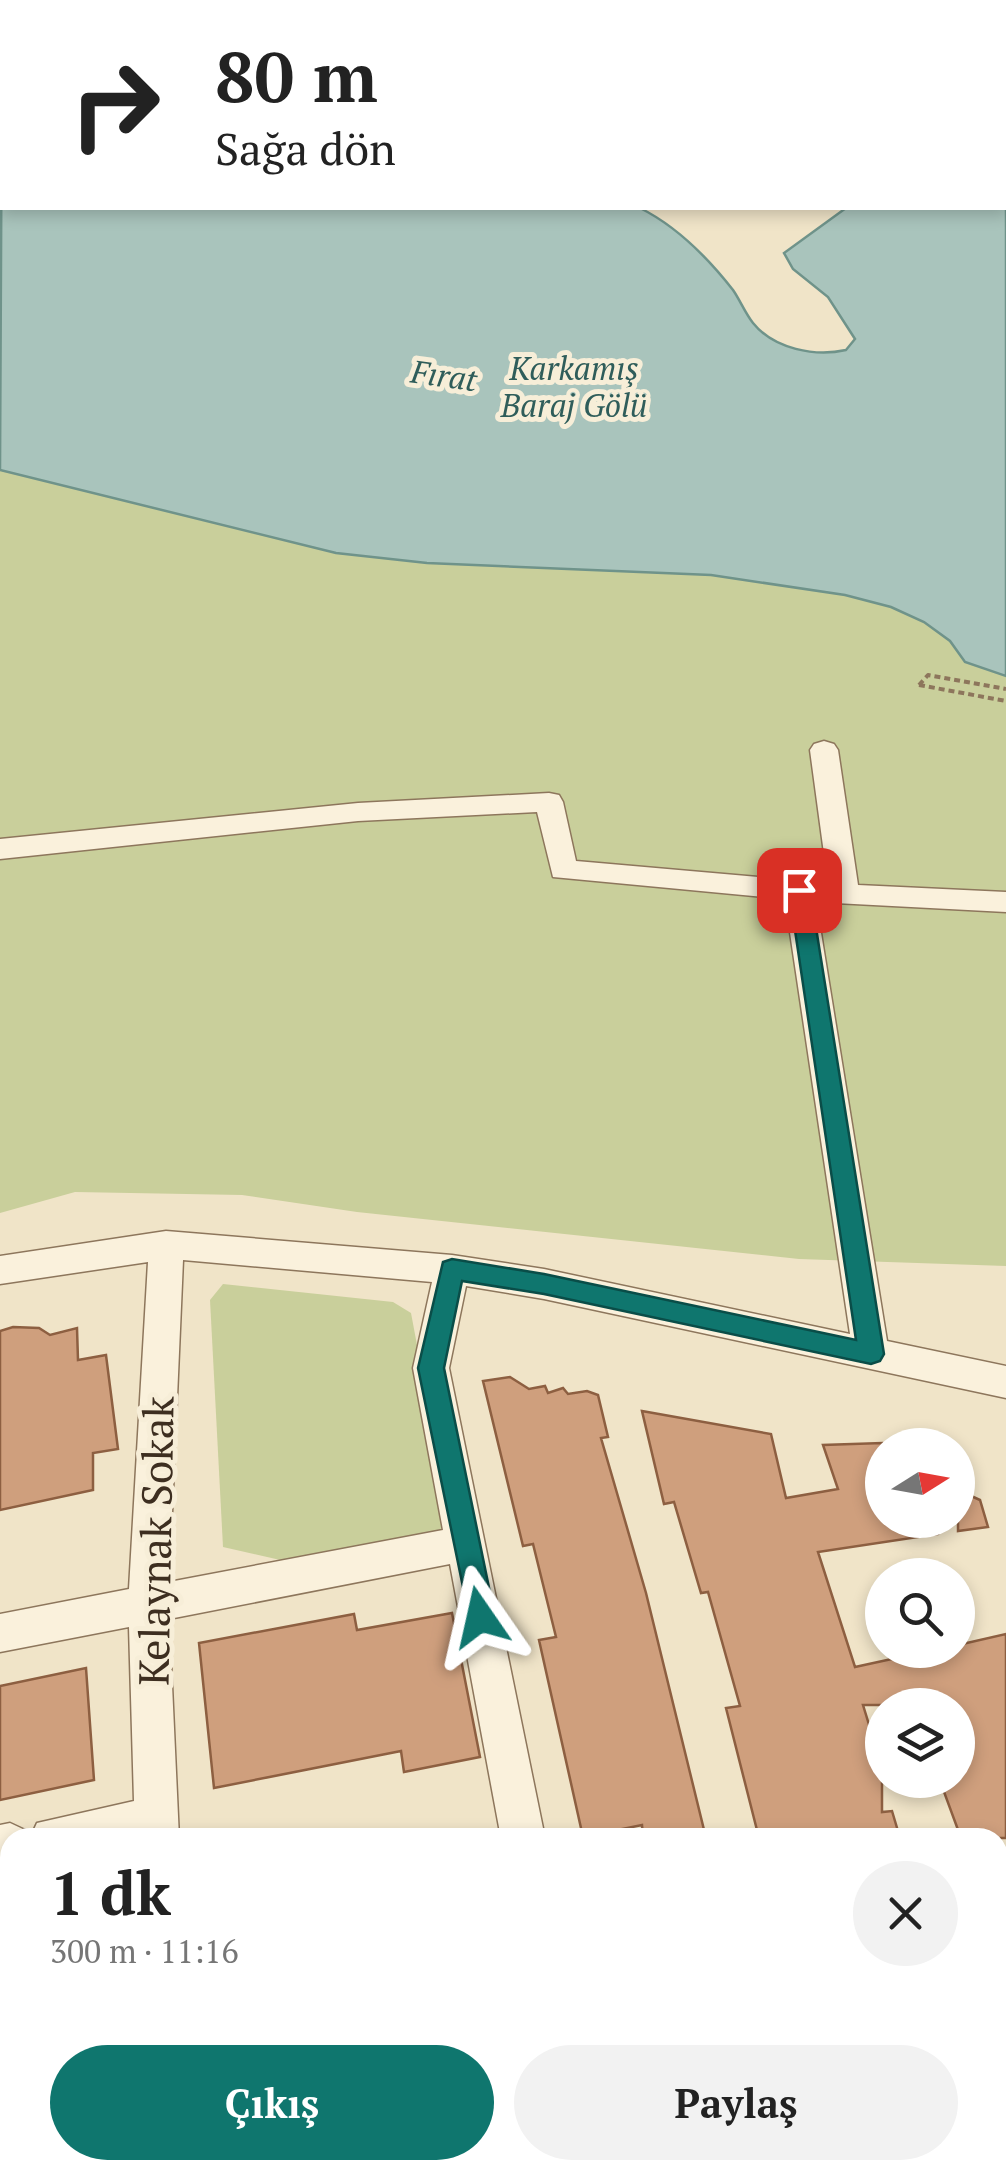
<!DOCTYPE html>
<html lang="tr">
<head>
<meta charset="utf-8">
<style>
  :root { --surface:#fff; --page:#f2f2f2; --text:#222; --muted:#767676; --accent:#0f766e }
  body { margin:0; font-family:"PT Serif",serif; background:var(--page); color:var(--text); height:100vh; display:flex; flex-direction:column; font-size:38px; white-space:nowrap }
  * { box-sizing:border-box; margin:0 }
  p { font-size:32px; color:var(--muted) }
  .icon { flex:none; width:55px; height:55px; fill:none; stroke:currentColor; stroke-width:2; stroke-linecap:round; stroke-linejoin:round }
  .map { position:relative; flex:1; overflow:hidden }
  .sheet { position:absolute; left:0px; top:1828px; width:1008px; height:352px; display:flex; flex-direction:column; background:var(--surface); border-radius:30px 30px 0 0; box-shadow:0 5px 15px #0003 }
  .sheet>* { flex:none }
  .top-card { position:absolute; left:0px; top:0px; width:1008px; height:210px; box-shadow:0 5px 15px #0003; background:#fff; color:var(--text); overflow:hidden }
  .needle { width:65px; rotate:79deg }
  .tools { position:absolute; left:865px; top:1428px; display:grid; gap:20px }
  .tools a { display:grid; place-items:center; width:110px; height:110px; border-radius:50%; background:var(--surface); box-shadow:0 5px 15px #0003; font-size:50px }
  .pin { position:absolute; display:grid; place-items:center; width:85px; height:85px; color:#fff; margin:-42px; border-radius:20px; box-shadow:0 5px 15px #0006 }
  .me { position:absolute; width:110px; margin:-55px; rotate:349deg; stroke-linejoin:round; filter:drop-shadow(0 0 8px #0008) }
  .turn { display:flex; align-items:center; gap:35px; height:210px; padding:0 50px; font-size:45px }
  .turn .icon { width:130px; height:130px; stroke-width:2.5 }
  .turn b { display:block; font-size:70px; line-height:85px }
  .round { display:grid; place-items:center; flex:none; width:105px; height:105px; border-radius:52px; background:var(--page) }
  .summary { display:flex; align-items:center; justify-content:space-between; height:170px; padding:0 50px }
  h1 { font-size:60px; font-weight:700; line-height:75px }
  .button { display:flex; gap:20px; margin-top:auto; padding:20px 50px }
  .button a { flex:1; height:115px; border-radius:60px; background:var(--accent); color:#fff; font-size:40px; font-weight:700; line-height:115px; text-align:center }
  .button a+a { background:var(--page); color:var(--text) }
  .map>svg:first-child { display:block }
</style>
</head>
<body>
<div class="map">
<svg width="1006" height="2179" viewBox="0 0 1006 2179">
  <rect width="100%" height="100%" fill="#f0e4c8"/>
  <g fill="#c9cf9b">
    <polygon points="0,453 1006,610 1006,1266 799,1259 357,1212 242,1195 75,1192 0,1213"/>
    <polygon points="223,1284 393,1302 411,1313 433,1430 442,1532 289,1562 223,1547 210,1300"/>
    <polygon points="1006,1960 1006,2179 692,2179 690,2170 998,2170 998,1962"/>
  </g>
  <path fill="#a9c4bc" stroke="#6f938a" stroke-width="2.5" d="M2 51V208H640C676 226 708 258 733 290 740 300 745 313 753 323 774 349 815 357 846 350L855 339 828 297 793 269 784 253 846 208H1005L1006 165V676L965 662 950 641 924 622 891 607 845 595 711 575 427 563 336 553 0 470Z"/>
  <g fill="#cf9f7d" stroke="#8d5f41" stroke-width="2.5">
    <polygon points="13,1327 39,1328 50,1335 77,1328 78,1360 106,1355 118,1449 93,1453 93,1490 0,1510 0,1331"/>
    <polygon points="510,1377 529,1389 545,1386 548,1393 563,1388 568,1394 587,1391 598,1395 608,1437 601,1438 646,1593 706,1838 643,1838 642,1825 583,1837 539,1640 556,1637 533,1544 523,1546 483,1381"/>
    <polygon points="642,1411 771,1434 786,1498 838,1489 823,1445 882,1443 882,1520 937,1520 938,1534 818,1552 855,1667 933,1650 958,1650 958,1645 1006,1634 1006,1838 961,1838 940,1781 958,1780 958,1705 863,1705 882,1767 882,1812 892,1811 900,1838 759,1838 726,1708 740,1706 708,1592 701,1593 674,1502 664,1504"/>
    <polygon points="958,1490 980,1500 988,1527 958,1531"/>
    <polygon points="452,1613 480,1757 404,1772 401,1751 214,1788 199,1643 354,1614 357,1630"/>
    <polygon points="86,1668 94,1780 0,1800 0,1686"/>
  </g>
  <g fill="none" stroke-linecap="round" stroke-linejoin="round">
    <defs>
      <g id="minor">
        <path d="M824 741 834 744 838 750 858 885 1006 892V912L816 902 887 1341 1006 1366V1398L544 1299 466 1286 449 1368 545 1838H501L450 1564 169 1619 179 1838H30L37 1823 134 1801 129 1627 0 1652V1614L129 1589 148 1262 0 1284V1256L166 1231 452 1255 544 1269 850 1334 785 899 553 877 537 812 358 821 0 859V839L358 803 549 793 559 795 563 802 576 861 828 883 810 750 814 744ZM183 1260 432 1282 413 1368 443 1530 169 1582Z"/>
        <polygon points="10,1823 25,1830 29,1838 10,1838 10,1867 0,1869 0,1825"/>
        <polygon points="1006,1898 1006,1942 998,1944 998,1900"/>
        <polygon points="10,2058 10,2106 0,2108 0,2060"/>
        <rect x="144" y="2170" width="48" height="9"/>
        <polygon points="565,2170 613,2170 615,2179 567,2179"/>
      </g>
    </defs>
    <use href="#minor" stroke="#8d765c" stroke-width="3"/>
    <g stroke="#8d765c" stroke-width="4" stroke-dasharray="6 4" stroke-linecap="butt">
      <polyline points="919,685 928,675 1006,689"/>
      <polyline points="919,685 1006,701"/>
    </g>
    <use href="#minor" fill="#faf1dc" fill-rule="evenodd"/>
  </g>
  <polygon fill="#0f766e" stroke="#0a4d48" stroke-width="2.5" points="799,883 810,890 884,1354 880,1361 871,1364 544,1294 462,1281 444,1368 495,1617 490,1626 480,1630 471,1626 418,1368 443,1262 452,1259 544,1274 856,1340 789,890"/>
  <g text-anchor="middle" stroke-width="10" stroke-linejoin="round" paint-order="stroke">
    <g font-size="32" font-style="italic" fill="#2f5d5a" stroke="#f7eed8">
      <text x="574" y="380">Karkamış<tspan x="574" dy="37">Baraj Gölü</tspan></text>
      <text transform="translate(444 376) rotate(8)" y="11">Fırat</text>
    </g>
    <g font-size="42" fill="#3d2e20" stroke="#f7eed8">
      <text transform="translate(156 1541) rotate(-89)" y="15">Kelaynak Sokak</text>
    </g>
  </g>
</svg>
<div class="tools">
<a><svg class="needle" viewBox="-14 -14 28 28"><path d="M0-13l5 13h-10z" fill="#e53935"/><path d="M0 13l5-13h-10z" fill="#767676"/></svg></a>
<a><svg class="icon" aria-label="search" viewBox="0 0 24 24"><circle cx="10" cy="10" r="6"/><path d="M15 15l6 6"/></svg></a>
<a><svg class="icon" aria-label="layers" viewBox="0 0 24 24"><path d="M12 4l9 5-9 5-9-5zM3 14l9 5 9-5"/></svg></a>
</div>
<div class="pin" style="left:799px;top:890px;background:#d93025"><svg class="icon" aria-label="arrive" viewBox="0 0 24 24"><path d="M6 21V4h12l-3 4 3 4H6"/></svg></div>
<svg class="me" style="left:480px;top:1617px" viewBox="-20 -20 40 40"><path d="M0-17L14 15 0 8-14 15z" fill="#0f766e" stroke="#fff" stroke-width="4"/></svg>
<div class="top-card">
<div class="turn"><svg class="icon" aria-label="right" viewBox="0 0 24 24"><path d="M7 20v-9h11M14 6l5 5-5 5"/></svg><div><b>80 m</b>Sağa dön</div></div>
</div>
<section class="sheet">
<div class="summary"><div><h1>1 dk</h1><p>300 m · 11:16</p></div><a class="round"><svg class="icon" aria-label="close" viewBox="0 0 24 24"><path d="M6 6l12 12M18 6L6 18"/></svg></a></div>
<div class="button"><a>Çıkış</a><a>Paylaş</a></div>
</section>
</div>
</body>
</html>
